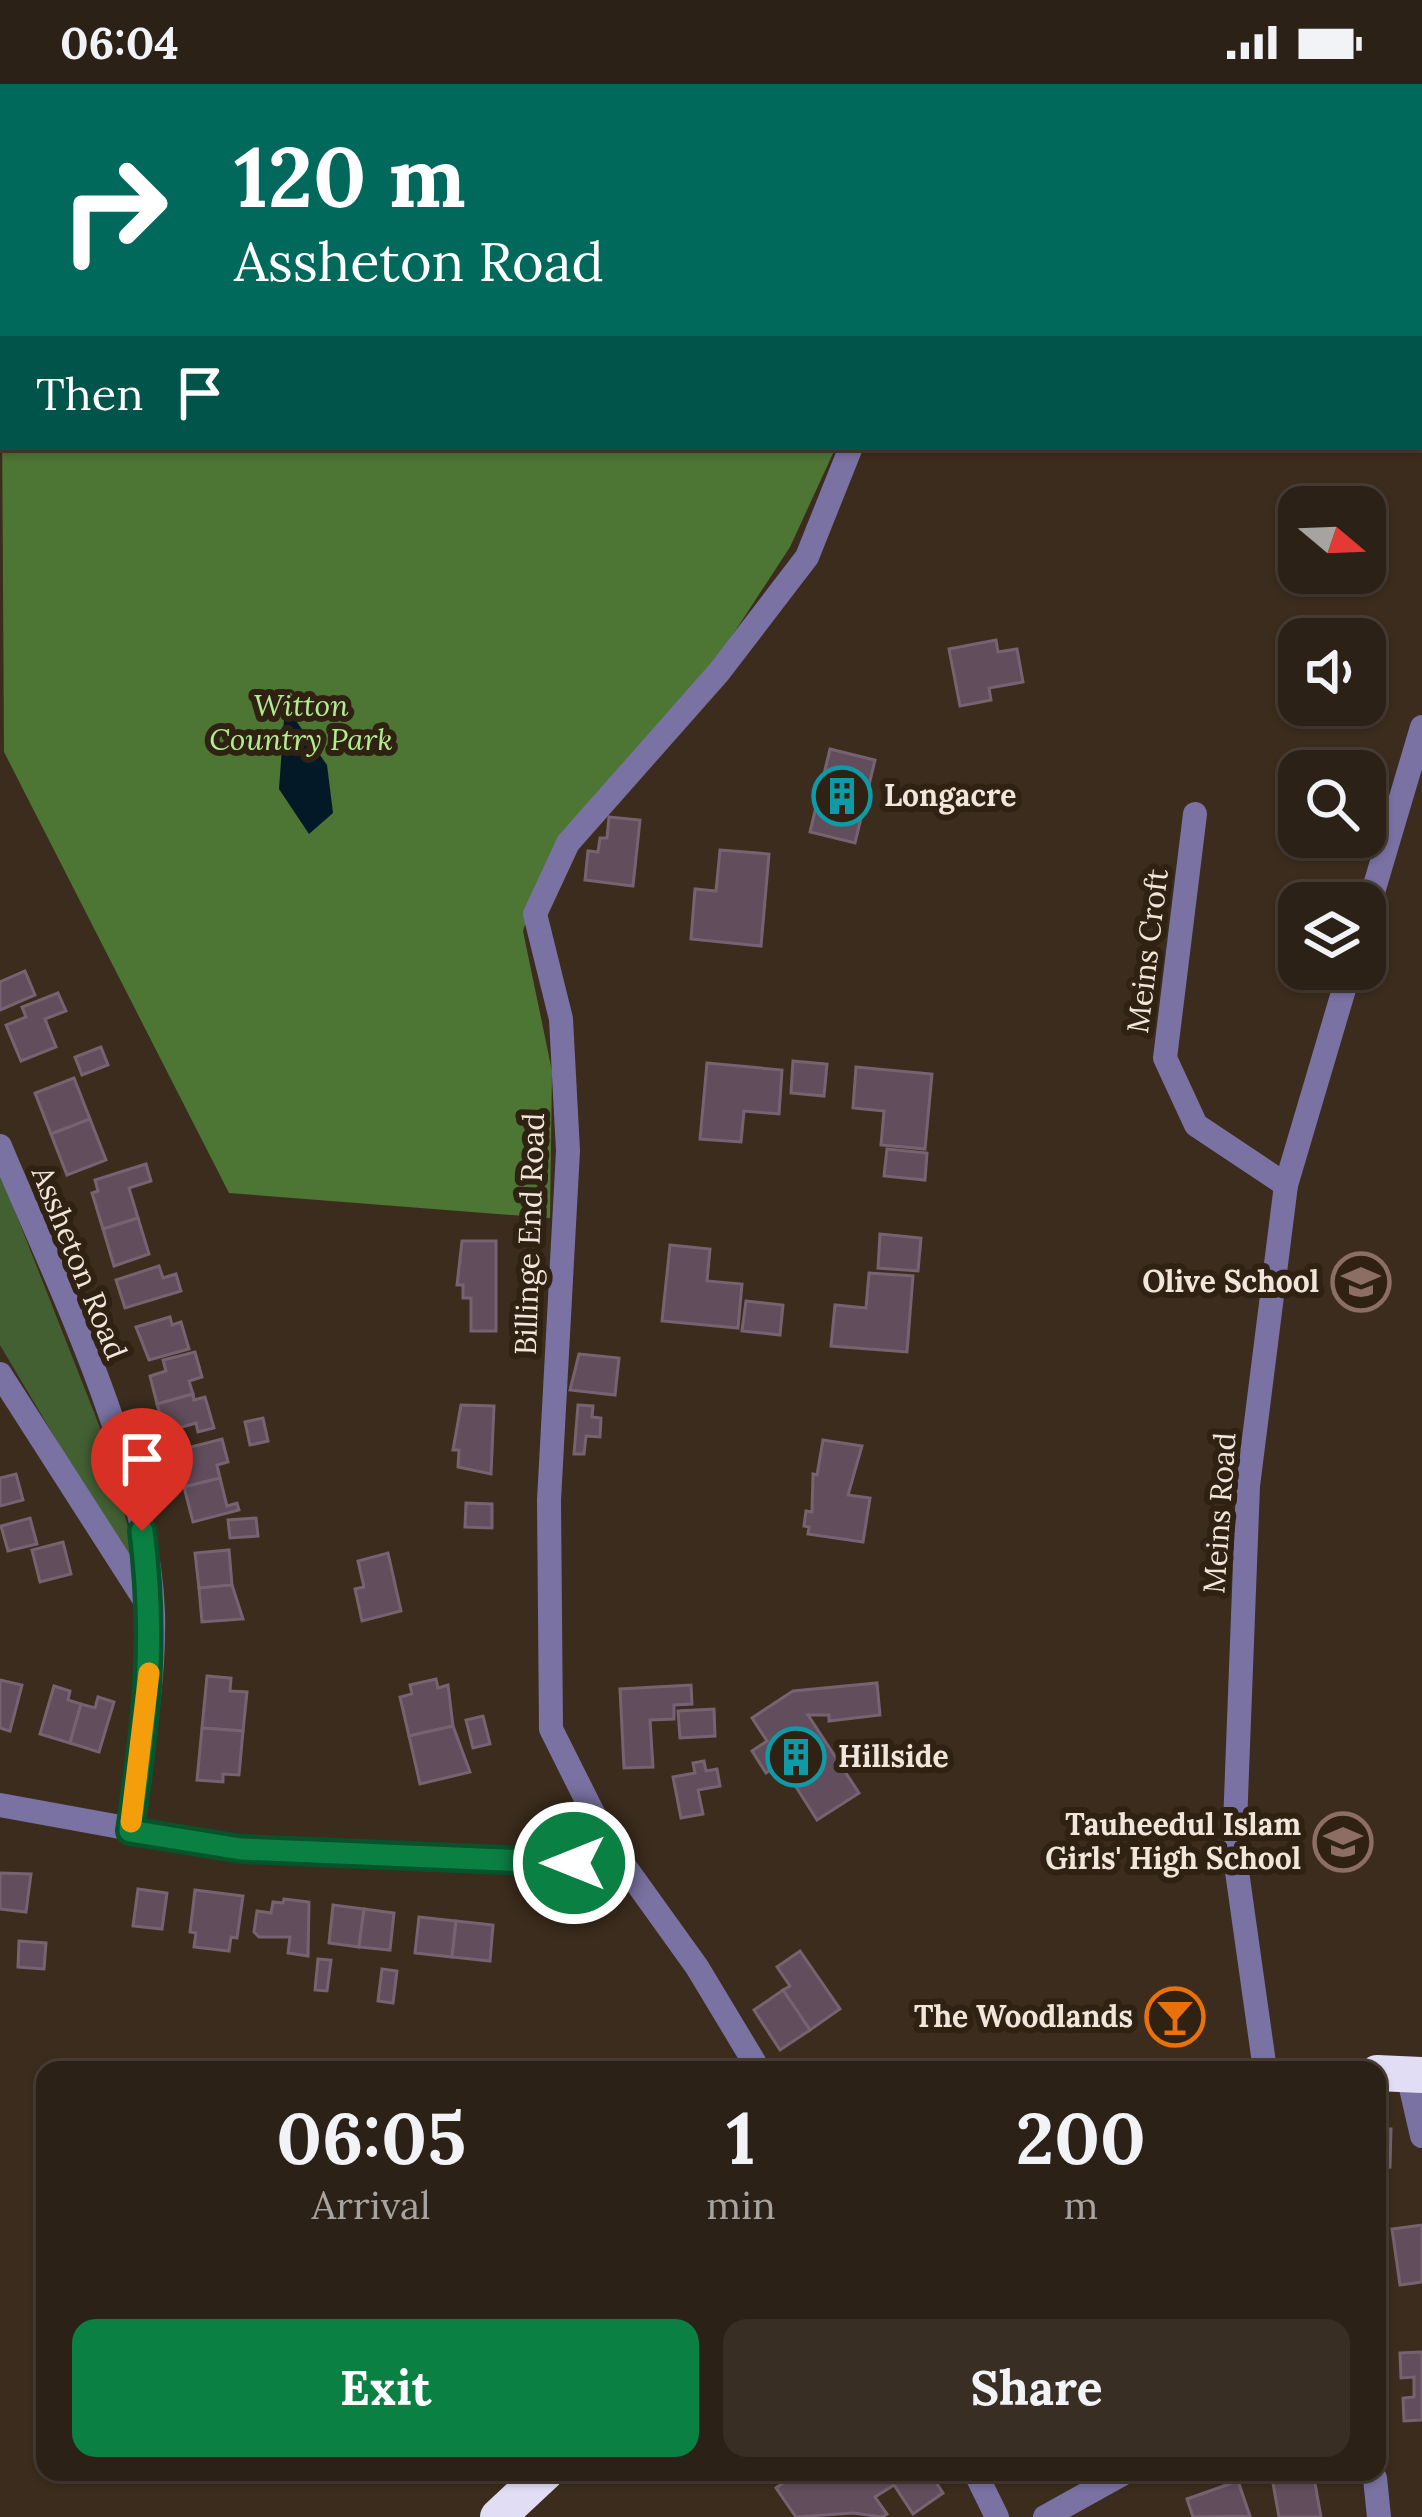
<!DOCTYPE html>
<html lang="en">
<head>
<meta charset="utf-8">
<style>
  :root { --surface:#2c2116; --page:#382e23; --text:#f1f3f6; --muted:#a6a3a1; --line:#483e35; --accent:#0b8043 }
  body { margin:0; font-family:Lora,serif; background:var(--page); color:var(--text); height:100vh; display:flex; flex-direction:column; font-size:45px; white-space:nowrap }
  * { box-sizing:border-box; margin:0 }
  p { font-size:39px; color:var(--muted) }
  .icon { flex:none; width:66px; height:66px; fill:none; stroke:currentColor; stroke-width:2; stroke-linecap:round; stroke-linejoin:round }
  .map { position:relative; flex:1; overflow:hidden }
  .details { position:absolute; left:36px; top:1977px; width:1350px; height:420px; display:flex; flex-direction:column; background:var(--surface); border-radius:24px; box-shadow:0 3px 9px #0004,0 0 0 3px var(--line) }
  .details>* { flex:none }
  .guide { position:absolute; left:0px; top:0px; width:1422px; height:366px; box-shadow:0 3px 9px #0004,0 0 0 3px var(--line); background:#00695c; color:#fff; overflow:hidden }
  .needle { width:78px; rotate:109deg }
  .controls { position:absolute; left:1278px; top:402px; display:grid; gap:24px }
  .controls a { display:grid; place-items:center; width:108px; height:108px; border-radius:24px; background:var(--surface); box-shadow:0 3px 9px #0004,0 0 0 3px var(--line); font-size:60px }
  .pin { position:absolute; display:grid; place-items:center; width:102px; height:102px; color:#fff; margin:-123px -51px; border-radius:50% 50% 50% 0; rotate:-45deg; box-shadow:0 0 12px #0007 }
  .pin .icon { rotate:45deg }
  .me { position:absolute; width:132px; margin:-66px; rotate:270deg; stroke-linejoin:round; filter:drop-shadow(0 0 9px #0008) }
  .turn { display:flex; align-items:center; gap:42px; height:252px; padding:0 36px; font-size:54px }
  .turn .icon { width:156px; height:156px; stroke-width:2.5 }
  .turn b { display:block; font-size:84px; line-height:102px }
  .then { display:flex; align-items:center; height:114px; padding:0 36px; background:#0003; gap:24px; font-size:45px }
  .eta { display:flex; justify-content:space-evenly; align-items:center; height:204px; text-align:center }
  .eta b { font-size:72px; font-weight:700; line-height:84px }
  .cta { display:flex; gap:24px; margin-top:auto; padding:24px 36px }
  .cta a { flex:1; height:138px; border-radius:24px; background:var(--accent); color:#fff; font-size:48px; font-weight:700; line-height:138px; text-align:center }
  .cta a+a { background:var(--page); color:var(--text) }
  .status { display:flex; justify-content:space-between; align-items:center; height:84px; padding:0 60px; background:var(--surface); direction:ltr }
  .status svg { height:33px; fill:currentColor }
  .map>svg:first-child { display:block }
</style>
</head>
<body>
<div class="status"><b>06:04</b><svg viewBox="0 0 49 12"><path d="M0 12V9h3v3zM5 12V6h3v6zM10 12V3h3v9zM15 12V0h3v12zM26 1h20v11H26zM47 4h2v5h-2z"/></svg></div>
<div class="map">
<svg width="1422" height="2433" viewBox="0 0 1422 2433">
  <rect width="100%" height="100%" fill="#3b2c1d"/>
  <polygon fill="#436033" points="0,1089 108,1364 136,1475 130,1480 0,1261"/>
  <polygon fill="#4d7534" points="0,0 951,0 3,3 3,363 836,363 790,463 715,578 540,795 523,847 552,987 550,1134 229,1109 4,668"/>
  <polygon fill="#041928" points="285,621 327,681 333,729 309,750 279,705"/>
  <g fill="#614d5b" stroke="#766270" stroke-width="3">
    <polygon points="996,556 998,568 1017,565 1023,598 989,604 991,616 960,622 949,565"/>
    <polygon points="830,665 875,676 855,759 810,748"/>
    <polygon points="609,733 640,736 633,802 585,796 588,767 598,768 600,754 607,754"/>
    <polygon points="720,766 769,770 761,862 691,855 695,805 716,807"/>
    <polygon points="25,887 35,911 0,926 0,898"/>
    <polygon points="58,909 66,927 45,935 56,963 21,977 6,941 26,933 22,923"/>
    <polygon points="101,963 108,981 82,991 75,973"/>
    <polygon points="793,977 827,980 824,1012 791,1009"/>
    <polygon points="707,979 782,986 779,1030 744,1027 741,1058 700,1055"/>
    <polygon points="856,983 932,990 925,1065 881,1061 884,1027 853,1024"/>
    <polygon points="74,994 90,1035 51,1050 35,1009"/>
    <polygon points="90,1035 106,1076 67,1091 51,1050"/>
    <polygon points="887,1065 927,1069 925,1096 884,1092"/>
    <polygon points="146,1080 151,1097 129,1104 138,1134 103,1145 92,1109 98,1107 95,1096"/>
    <polygon points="138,1134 149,1170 114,1182 103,1145"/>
    <polygon points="880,1150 921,1154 918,1187 878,1184"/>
    <polygon points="462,1157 496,1157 496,1247 471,1247 471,1214 463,1214 463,1201 457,1201"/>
    <polygon points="670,1161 710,1165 707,1197 742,1200 738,1244 662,1237"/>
    <polygon points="159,1182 163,1194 176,1190 181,1207 125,1224 116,1196"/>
    <polygon points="869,1189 913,1192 907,1268 831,1262 835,1221 866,1224"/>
    <polygon points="746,1217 783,1221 780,1251 742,1247"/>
    <polygon points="170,1233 172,1241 181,1238 189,1265 149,1276 136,1243"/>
    <polygon points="195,1268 202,1293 189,1297 193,1310 157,1320 150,1292 166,1287 163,1276"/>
    <polygon points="579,1270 619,1274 615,1311 570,1306"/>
    <polygon points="193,1310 194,1316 205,1313 214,1344 198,1348 196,1339 165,1348 157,1320"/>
    <polygon points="461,1321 494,1322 491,1390 458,1383 459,1366 453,1366"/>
    <polygon points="578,1321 593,1322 592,1333 601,1334 600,1353 586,1352 584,1370 574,1370"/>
    <polygon points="263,1334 268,1357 250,1361 245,1338"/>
    <polygon points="222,1355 228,1378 217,1381 220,1394 184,1403 175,1367"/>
    <polygon points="823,1356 862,1362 848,1411 870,1414 863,1458 808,1450 809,1443 804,1442 806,1427 812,1428 813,1390 817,1391"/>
    <polygon points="16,1390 23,1416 0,1422 0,1394"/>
    <polygon points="220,1394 227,1422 237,1419 239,1426 193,1438 184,1403"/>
    <polygon points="466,1419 492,1420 492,1444 465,1443"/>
    <polygon points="30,1434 37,1460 8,1467 1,1442"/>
    <polygon points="256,1434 258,1452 230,1454 228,1436"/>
    <polygon points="63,1458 71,1490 40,1498 32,1466"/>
    <polygon points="229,1466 232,1501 199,1504 195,1469"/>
    <polygon points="388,1469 401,1527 362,1537 355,1505 364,1503 358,1477"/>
    <polygon points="232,1501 243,1535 202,1538 199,1504"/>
    <polygon points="207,1592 231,1594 230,1607 247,1608 243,1647 202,1644"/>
    <polygon points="436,1595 438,1604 448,1601 453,1642 409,1652 400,1613 412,1610 410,1601"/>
    <polygon points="0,1596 22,1601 10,1647 0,1644"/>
    <polygon points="877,1599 880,1631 829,1637 829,1631 808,1631 859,1709 817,1736 781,1679 766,1689 752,1667 767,1657 752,1634 793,1607"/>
    <polygon points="691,1601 692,1620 674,1621 674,1635 650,1636 653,1683 624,1684 620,1605"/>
    <polygon points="54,1602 70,1607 68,1616 81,1620 70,1659 40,1650"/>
    <polygon points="98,1613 114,1618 99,1668 70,1659 81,1620 95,1624"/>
    <polygon points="714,1625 715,1652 680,1654 678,1627"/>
    <polygon points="483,1632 490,1660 473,1664 466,1636"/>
    <polygon points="453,1642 470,1688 420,1700 409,1652"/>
    <polygon points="202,1644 243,1647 239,1691 223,1690 223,1698 197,1696"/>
    <polygon points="704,1677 706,1687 717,1685 720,1702 698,1706 703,1730 681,1734 673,1693 695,1689 693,1679"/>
    <polygon points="0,1789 31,1790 26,1828 0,1825"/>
    <polygon points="138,1805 167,1809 162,1845 133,1842"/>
    <polygon points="195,1806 243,1812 237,1854 231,1853 229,1867 194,1863 196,1849 190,1848"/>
    <polygon points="284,1815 309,1818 308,1872 288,1869 290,1853 259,1853 254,1848 257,1827 271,1829 273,1818 283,1819"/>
    <polygon points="333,1821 364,1825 359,1863 329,1859"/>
    <polygon points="364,1825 394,1829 390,1866 359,1863"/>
    <polygon points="419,1833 456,1837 452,1873 415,1869"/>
    <polygon points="456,1837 493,1841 490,1877 452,1873"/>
    <polygon points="19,1857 46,1859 44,1885 18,1883"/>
    <polygon points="800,1867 840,1925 810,1946 783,1906 790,1902 777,1883"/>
    <polygon points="318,1875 331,1876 327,1907 315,1906"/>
    <polygon points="382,1885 397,1887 393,1919 378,1917"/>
    <polygon points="783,1906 810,1946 780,1966 754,1926"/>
    <polygon points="1377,2045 1391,2045 1390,2083 1377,2083"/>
    <polygon points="1422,2141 1422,2198 1400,2201 1392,2145"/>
    <polygon points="1422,2268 1422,2336 1404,2337 1403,2314 1414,2313 1414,2293 1401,2294 1400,2269"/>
    <polygon points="799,2388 929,2388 943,2409 913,2430 894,2401 875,2413 887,2430 882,2433 853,2429 796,2433 776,2404"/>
    <polygon points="1271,2388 1313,2388 1321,2433 1279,2433"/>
    <polygon points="1238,2397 1250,2432 1193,2433 1187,2415"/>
  </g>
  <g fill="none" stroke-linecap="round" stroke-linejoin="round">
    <g stroke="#7972a2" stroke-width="24">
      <polyline points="960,3 961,0"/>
      <polyline points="1195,730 1165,974 1196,1041 1286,1101"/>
      <polyline points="1365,835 1422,643"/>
      <path d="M0 1062C57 1199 148 1380 153 1529 155 1601 140 1675 129 1747"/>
      <polyline points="0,1290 148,1521"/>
      <polyline points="0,1721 241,1765 575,1779 608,1759"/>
      <polyline points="759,1986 697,1883 608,1759 551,1645 549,1416 568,1067 561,935 535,830 568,759 719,588 807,473 851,363"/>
      <polyline points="1265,1986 1234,1766 1248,1402 1286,1101 1350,885"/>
      <polyline points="1408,1991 1422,2052"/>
      <polyline points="975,2388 997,2433"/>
      <polyline points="1370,2388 1375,2394 1379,2433"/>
      <polyline points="1045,2433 1126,2388"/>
    </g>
    <g stroke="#e0ddf5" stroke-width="36">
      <polyline points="1377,1989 1422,1991"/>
      <polyline points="498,2433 546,2388"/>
    </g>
  </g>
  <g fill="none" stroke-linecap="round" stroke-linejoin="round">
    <defs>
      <path id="route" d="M142 1447C156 1557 146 1638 130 1747L241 1765 574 1779"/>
    </defs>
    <use href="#route" stroke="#07532c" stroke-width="30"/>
    <use href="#route" stroke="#0b8043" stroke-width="21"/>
    <polyline stroke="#f59e0b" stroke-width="21" points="131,1738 149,1589"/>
  </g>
  <defs>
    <symbol id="building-ring" viewBox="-11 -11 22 22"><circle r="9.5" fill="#302213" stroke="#0f9aa8" stroke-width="1.5"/><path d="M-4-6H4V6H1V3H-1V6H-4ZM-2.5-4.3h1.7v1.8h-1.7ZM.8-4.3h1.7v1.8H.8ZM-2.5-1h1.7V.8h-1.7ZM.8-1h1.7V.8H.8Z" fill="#0f9aa8"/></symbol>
    <symbol id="school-ring" viewBox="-11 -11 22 22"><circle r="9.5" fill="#302213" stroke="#8d6e63" stroke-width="1.5"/><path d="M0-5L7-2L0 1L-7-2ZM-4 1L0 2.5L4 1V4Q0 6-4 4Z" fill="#8d6e63"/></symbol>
    <symbol id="bar-ring" viewBox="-11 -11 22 22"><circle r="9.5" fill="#302213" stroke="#e8710a" stroke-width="1.5"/><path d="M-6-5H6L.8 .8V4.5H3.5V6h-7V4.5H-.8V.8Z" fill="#e8710a"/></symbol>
  </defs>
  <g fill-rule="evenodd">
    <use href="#building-ring" x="809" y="679" width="66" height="66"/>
    <use href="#school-ring" x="1328" y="1165" width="66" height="66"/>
    <use href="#building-ring" x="763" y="1640" width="66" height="66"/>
    <use href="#school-ring" x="1310" y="1725" width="66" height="66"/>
    <use href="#bar-ring" x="1142" y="1900" width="66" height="66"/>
  </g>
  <g text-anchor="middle" stroke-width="12" stroke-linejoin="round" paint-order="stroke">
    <g font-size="30" font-style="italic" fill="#b2ed91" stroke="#302213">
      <text x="301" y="632">Witton<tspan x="301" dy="34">Country Park</tspan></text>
    </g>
    <g font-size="30" font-weight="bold" fill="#f0e6dc" stroke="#302213" text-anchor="end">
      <text x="884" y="722" text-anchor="start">Longacre</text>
      <text x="1319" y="1208">Olive School</text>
      <text x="838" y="1683" text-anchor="start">Hillside</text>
      <text x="1301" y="1751">Tauheedul Islam<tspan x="1301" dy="34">Girls' High School</tspan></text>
      <text x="1133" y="1943">The Woodlands</text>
    </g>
    <g font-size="30" fill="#f0e6dc" stroke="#302213">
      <text transform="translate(1148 867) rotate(-83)" y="10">Meins Croft</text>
      <text transform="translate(530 1150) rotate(-88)" y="10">Billinge End Road</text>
      <text transform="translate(79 1179) rotate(68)" y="10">Assheton Road</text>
      <text transform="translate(1220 1429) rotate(-86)" y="10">Meins Road</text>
    </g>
  </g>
</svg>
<div class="controls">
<a><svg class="needle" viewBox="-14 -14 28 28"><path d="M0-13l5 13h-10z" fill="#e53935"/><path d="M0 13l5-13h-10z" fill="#a6a3a1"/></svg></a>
<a><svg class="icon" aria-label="sound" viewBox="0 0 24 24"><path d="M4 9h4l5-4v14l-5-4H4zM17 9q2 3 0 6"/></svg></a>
<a><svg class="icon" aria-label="search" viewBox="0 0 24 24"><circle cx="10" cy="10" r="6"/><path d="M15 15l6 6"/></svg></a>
<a><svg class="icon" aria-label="layers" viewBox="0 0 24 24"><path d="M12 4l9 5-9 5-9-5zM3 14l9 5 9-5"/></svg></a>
</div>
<div class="pin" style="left:142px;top:1447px;background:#d93025"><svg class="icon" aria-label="arrive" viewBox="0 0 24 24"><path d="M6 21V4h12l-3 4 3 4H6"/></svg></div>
<svg class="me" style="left:574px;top:1779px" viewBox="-20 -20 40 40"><circle r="17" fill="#0b8043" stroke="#fff" stroke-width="3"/><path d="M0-11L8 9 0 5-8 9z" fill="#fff"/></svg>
<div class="guide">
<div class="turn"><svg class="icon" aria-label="right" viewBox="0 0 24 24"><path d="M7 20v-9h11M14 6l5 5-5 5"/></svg><div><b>120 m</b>Assheton Road</div></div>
<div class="then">Then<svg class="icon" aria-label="arrive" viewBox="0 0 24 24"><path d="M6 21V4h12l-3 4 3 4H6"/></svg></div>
</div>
<section class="details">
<div class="eta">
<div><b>06:05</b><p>Arrival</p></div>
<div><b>1</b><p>min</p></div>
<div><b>200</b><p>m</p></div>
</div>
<div class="cta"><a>Exit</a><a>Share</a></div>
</section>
</div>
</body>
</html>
